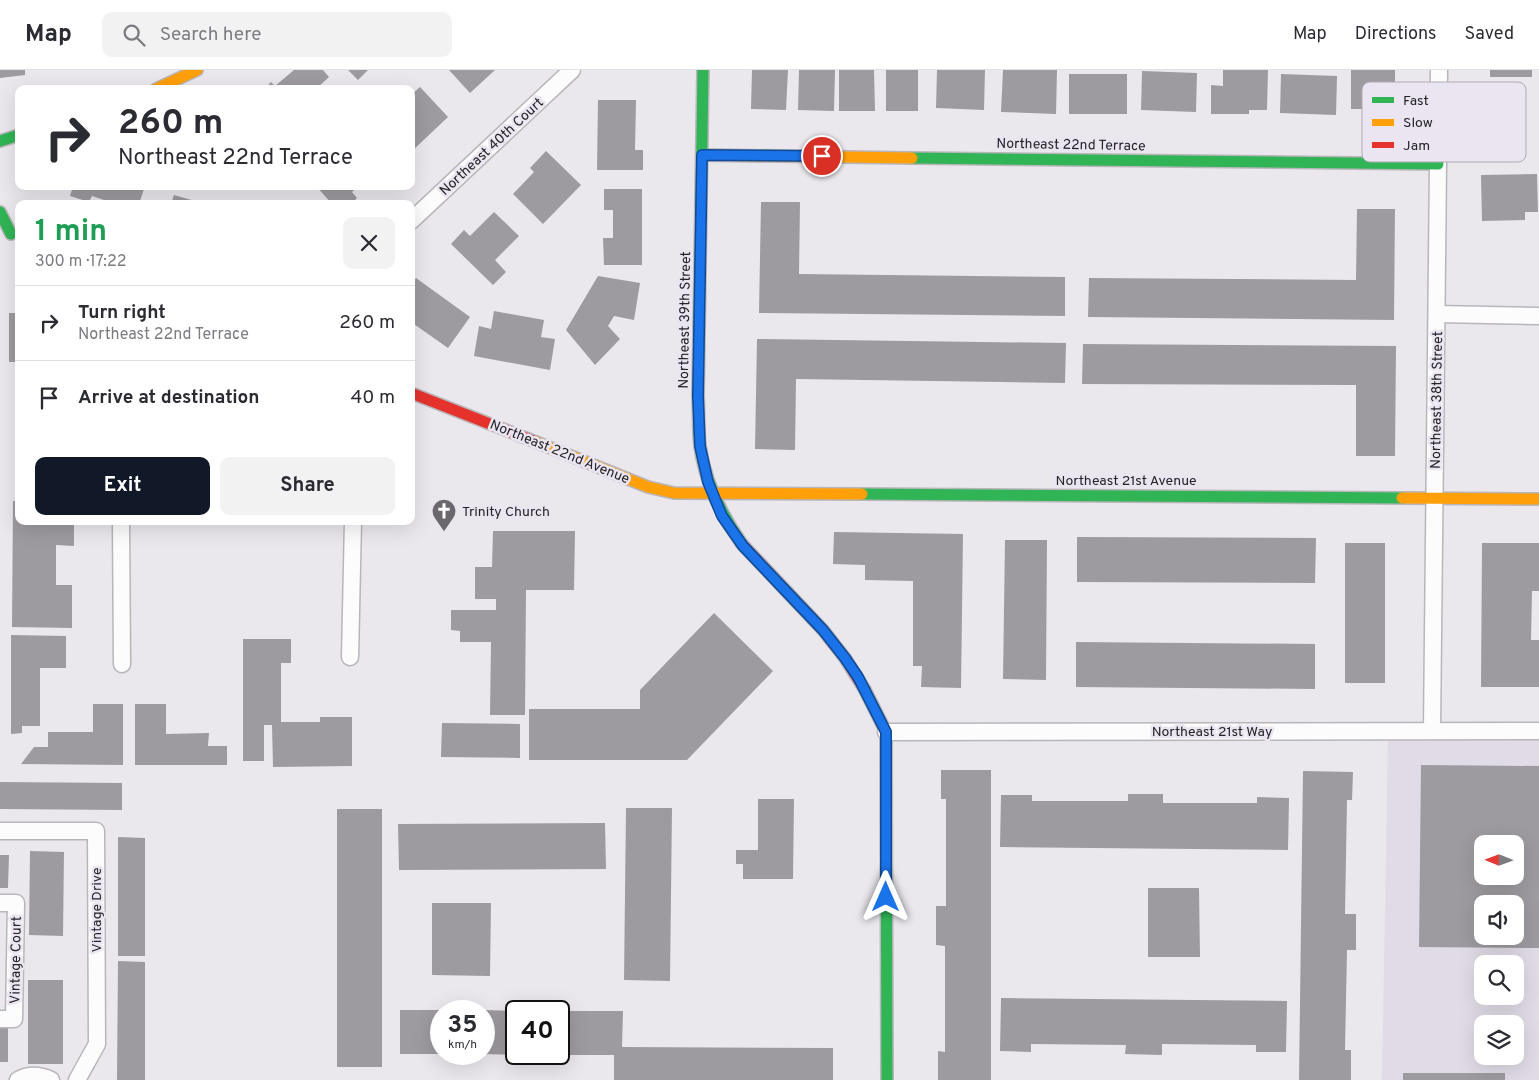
<!DOCTYPE html>
<html lang="en">
<head>
<meta charset="utf-8">
<style>
  :root { --surface:#fff; --page:#f2f2f3; --text:#2b2b33; --muted:#7c7c81; --line:#e1e1e2; --accent:#111827 }
  body { margin:0; font-family:Overpass,sans-serif; background:var(--page); color:var(--text); height:100vh; display:flex; flex-direction:column; font-size:19px; white-space:nowrap }
  * { box-sizing:border-box; margin:0 }
  p { font-size:16px; color:var(--muted) }
  .icon { flex:none; width:28px; height:28px; fill:none; stroke:currentColor; stroke-width:2; stroke-linecap:round; stroke-linejoin:round }
  .map { position:relative; flex:1; overflow:hidden }
  .drawer { position:absolute; left:15px; top:130px; width:400px; height:325px; display:flex; flex-direction:column; background:var(--surface); border-radius:10px; box-shadow:0 5px 20px #0002 }
  .drawer>* { flex:none }
  .guide { position:absolute; left:15px; top:15px; width:400px; height:105px; border-radius:10px; box-shadow:0 5px 20px #0002; background:#fff; color:var(--text); overflow:hidden }
  .needle { width:32px; rotate:271deg }
  .controls { position:absolute; left:1474px; top:765px; display:grid; gap:10px }
  .controls a { display:grid; place-items:center; width:50px; height:50px; border-radius:10px; background:var(--surface); box-shadow:0 5px 20px #0002; font-size:25px }
  .speed { position:absolute; left:430px; top:930px; display:flex; gap:10px; font-size:25px; font-weight:700; text-align:center }
  .speed>* { display:grid; place-content:center; width:65px; height:65px; border-radius:50%; background:var(--surface); box-shadow:0 5px 20px #0002; line-height:1 }
  .speed small { font-size:12px; font-weight:400 }
  .speed .limit { border:2px solid #111; border-radius:8px; background:#fff; color:#111 }
  .pin { position:absolute; display:grid; place-items:center; width:42px; height:42px; color:#fff; margin:-21px; border:2px solid #fff; border-radius:50%; box-shadow:0 1px 5px #0007 }
  .me { position:absolute; width:55px; margin:-28px; rotate:0deg; stroke-linejoin:round; filter:drop-shadow(0 0 4px #0008) }
  .turn { display:flex; align-items:center; gap:18px; height:105px; padding:0 20px; font-size:22px }
  .turn .icon { width:65px; height:65px; stroke-width:2.5 }
  .turn b { display:block; font-size:35px; line-height:42px }
  .round { display:grid; place-items:center; flex:none; width:52px; height:52px; border-radius:10px; background:var(--page) }
  .summary { display:flex; align-items:center; justify-content:space-between; height:85px; padding:0 20px }
  h1 { font-size:30px; font-weight:700; line-height:38px; color:#1e9e55 }
  .primary-button { display:flex; gap:10px; margin-top:auto; padding:10px 20px }
  .primary-button a { flex:1; height:58px; border-radius:10px; background:var(--accent); color:#fff; font-size:20px; font-weight:700; line-height:58px; text-align:center }
  .primary-button a+a { background:var(--page); color:var(--text) }
  ul { padding:0; list-style:none }
  li { display:flex; align-items:center; gap:15px; height:75px; padding:0 20px; border-top:1px solid var(--line) }
  li div { flex:1 }
  li b { display:block; font-size:19px }
  li em { font-style:normal }
  header { display:flex; align-items:center; gap:30px; box-sizing:border-box; height:70px; padding:0 25px; background:var(--surface); border-bottom:1px solid var(--line) }
  header strong { font-size:24px }
  nav { display:flex; gap:28px; margin-inline-start:auto; font-size:18px }
  .search { width:350px; height:45px; background:var(--page); display:flex; align-items:center; gap:12px; box-sizing:border-box; padding:0 18px; border-radius:10px; color:var(--muted); font-size:19px }
  .map>svg:first-child { display:block }
</style>
</head>
<body>
<header>
<strong>Map</strong>
<div class="search"><svg class="icon" aria-label="search" viewBox="0 0 24 24"><circle cx="10" cy="10" r="6"/><path d="M15 15l6 6"/></svg>Search here</div>
<nav><a>Map</a><a>Directions</a><a>Saved</a></nav>
</header>
<div class="map">
<svg width="1539" height="1010" viewBox="0 0 1539 1010">
  <rect width="100%" height="100%" fill="#eae8ed"/>
  <path fill="#e0dbe6" fill-rule="evenodd" d="M1388 667 1539 670V1010H1382ZM1482 774H1515V806H1482ZM1482 834H1515V866H1482ZM1482 894H1515V926H1482ZM1482 954H1515V986H1482Z"/>
  <g fill="#9d9b9f" fill-rule="evenodd">
    <polygon points="0,0 25,0 25,5 0,8"/>
    <polygon points="294,0 323,0 329,7 316,19 264,19 271,12 275,16"/>
    <polygon points="348,0 368,0 358,10"/>
    <polygon points="449,0 495,0 470,23"/>
    <polygon points="752,0 788,0 786,40 751,39"/>
    <polygon points="799,0 835,0 834,41 798,40"/>
    <polygon points="839,0 874,0 875,41 839,41"/>
    <rect x="886" y="0" width="32" height="41"/>
    <polygon points="937,0 985,0 984,40 936,38"/>
    <polygon points="1003,0 1057,0 1056,44 1001,42"/>
    <polygon points="1223,0 1268,0 1267,40 1249,40 1249,44 1211,44 1211,15 1223,16"/>
    <rect x="1351" y="0" width="44" height="39"/>
    <rect x="1490" y="0" width="42" height="7"/>
    <polygon points="1142,1 1197,3 1196,42 1141,40"/>
    <rect x="1069" y="4" width="58" height="40"/>
    <polygon points="1281,4 1337,6 1336,45 1280,43"/>
    <polygon points="420,17 448,47 411,82 411,25"/>
    <polygon points="598,30 636,30 635,80 643,80 643,100 597,100"/>
    <polygon points="546,81 581,115 543,154 513,124 534,102 530,98"/>
    <polygon points="1537,104 1538,142 1525,142 1525,150 1482,151 1481,105"/>
    <polygon points="73,116 145,116 139,134 116,134 92,126 89,132 70,126"/>
    <polygon points="316,116 358,116 352,122 357,128 351,134 332,134"/>
    <polygon points="604,119 642,119 642,195 604,195 603,168 613,168 613,140 604,140"/>
    <polygon points="174,125 202,133 202,134 171,134"/>
    <polygon points="761,132 800,132 799,204 1065,207 1065,246 759,243"/>
    <polygon points="1357,139 1395,139 1394,250 1088,247 1089,208 1356,210"/>
    <polygon points="494,142 519,166 495,190 506,202 493,215 451,174 464,160 470,166"/>
    <polygon points="598,206 640,213 634,250 614,246 608,256 620,269 595,295 566,260"/>
    <polygon points="416,208 470,247 448,278 411,252 411,215"/>
    <polygon points="494,241 544,250 541,267 555,269 550,300 474,286 479,256 491,259"/>
    <rect x="9" y="243" width="10" height="49"/>
    <polygon points="757,269 1066,273 1065,313 796,309 795,380 755,379"/>
    <polygon points="1083,274 1396,276 1395,386 1356,386 1356,315 1082,314"/>
    <polygon points="13,431 19,431 19,451 74,451 74,476 56,475 56,515 72,515 72,558 12,557"/>
    <polygon points="493,461 575,461 574,520 526,520 525,645 490,645 491,572 460,572 460,561 451,560 451,540 496,540 496,529 475,529 475,497 492,497"/>
    <polygon points="834,462 963,464 961,618 921,617 922,596 913,596 913,511 865,510 865,495 833,494"/>
    <polygon points="1077,467 1316,468 1315,513 1077,512"/>
    <polygon points="1005,470 1047,470 1046,610 1003,609"/>
    <rect x="1345" y="473" width="40" height="140"/>
    <polygon points="1482,473 1539,473 1539,521 1532,521 1531,570 1539,570 1539,617 1481,617"/>
    <polygon points="714,543 773,601 687,690 529,690 529,639 640,639 640,620"/>
    <polygon points="11,565 66,566 66,598 40,598 40,656 22,656 22,663 11,664"/>
    <polygon points="243,569 291,569 291,593 281,593 281,652 320,652 320,647 352,647 352,696 273,697 272,655 264,655 264,691 243,691"/>
    <polygon points="1076,572 1315,574 1315,619 1076,617"/>
    <polygon points="93,634 123,634 123,695 21,694 34,677 48,677 48,662 93,662"/>
    <polygon points="135,634 166,634 166,664 209,663 208,676 227,676 227,695 135,695"/>
    <polygon points="442,653 520,654 520,688 441,687"/>
    <path d="M1421 695 1539 696V878L1419 877ZM1482 774H1515V806H1482ZM1482 834H1515V866H1482Z"/>
    <polygon points="941,700 991,700 991,1010 938,1010 938,981 945,982 945,876 936,875 936,836 946,836 946,729 941,729"/>
    <polygon points="1303,701 1353,702 1352,730 1347,730 1345,844 1356,844 1356,880 1347,880 1345,980 1351,980 1351,1010 1299,1010"/>
    <polygon points="0,712 122,713 122,740 0,739"/>
    <polygon points="1128,724 1163,724 1163,733 1257,733 1257,727 1289,728 1288,780 1000,777 1001,725 1032,725 1032,731 1128,731"/>
    <polygon points="758,729 794,729 793,809 743,809 743,794 736,794 736,780 758,780"/>
    <polygon points="626,738 672,738 670,911 624,910"/>
    <rect x="337" y="739" width="45" height="258"/>
    <polygon points="605,753 606,799 399,800 398,754"/>
    <polygon points="118,767 145,768 145,886 118,886"/>
    <polygon points="30,781 64,782 63,866 29,865"/>
    <polygon points="0,785 9,785 8,818 0,818"/>
    <polygon points="1148,818 1199,818 1200,887 1148,887"/>
    <polygon points="432,833 491,833 490,906 432,905"/>
    <polygon points="118,891 145,892 145,1010 117,1010"/>
    <rect x="28" y="910" width="35" height="84"/>
    <polygon points="1001,928 1287,931 1286,982 1256,982 1256,975 1162,974 1162,985 1125,984 1126,975 1031,974 1031,982 1000,981"/>
    <rect x="400" y="940" width="41" height="44"/>
    <polygon points="484,940 516,941 516,985 484,984"/>
    <polygon points="559,941 623,941 622,977 833,978 833,1010 614,1010 614,985 559,985"/>
    <rect x="0" y="958" width="8" height="34"/>
    <rect x="1403" y="1003" width="102" height="7"/>
  </g>
  <g fill="none" stroke-linecap="round" stroke-linejoin="round">
    <defs>
      <g id="street">
        <polyline points="411,151 572,0"/>
        <polyline points="1437,244 1539,246"/>
        <polyline points="121,451 122,594"/>
        <polyline points="350,587 353,451"/>
        <polyline points="1432,660 1439,0"/>
        <polyline points="886,662 1539,661"/>
        <polyline points="0,761 96,761 97,974 77,1010"/>
        <polyline points="0,833 16,833 14,949 0,949"/>
        <path d="M18 1010C29 1004 40 1005 51 1010"/>
      </g>
      <g id="fast">
        <path d="M703 0 698 326C699 342 698 360 700 376 705 413 721 444 742 474"/>
        <polyline points="0,71 19,65"/>
        <polyline points="912,88 1438,94"/>
        <polyline points="0,142 11,164"/>
        <polyline points="862,424 1402,428"/>
        <polyline points="865,620 886,662 887,1010"/>
      </g>
      <g id="slow">
        <polyline points="156,19 197,0"/>
        <polyline points="702,85 912,88"/>
        <polyline points="536,372 648,417 674,423 862,424"/>
        <polyline points="1402,428 1539,429"/>
      </g>
      <g id="jam">
        <polyline points="411,323 536,372"/>
        <polyline points="742,474 823,560 845,588 865,620"/>
      </g>
    </defs>
    <use href="#street" stroke="#b8b6ba" stroke-width="19"/>
    <use href="#fast" stroke="#b8b6ba" stroke-width="14"/>
    <use href="#slow" stroke="#b8b6ba" stroke-width="14"/>
    <use href="#jam" stroke="#b8b6ba" stroke-width="14"/>
    <use href="#street" stroke="#fcfcfc" stroke-width="16"/>
    <use href="#fast" stroke="#30b455" stroke-width="11"/>
    <use href="#slow" stroke="#ff9f0a" stroke-width="11"/>
    <use href="#jam" stroke="#e5322d" stroke-width="11"/>
  </g>
  <g fill="none" stroke-linecap="round" stroke-linejoin="round">
    <defs>
      <polyline id="route" points="822,86 702,85 698,326 700,376 708,412 722,446 743,476 823,560 845,588 858,607 886,662 886,827"/>
    </defs>
    <use href="#route" stroke="#114b97" stroke-width="12"/>
    <use href="#route" stroke="#1a73e8" stroke-width="9"/>
  </g>
  <defs>
    <symbol id="church-pin" viewBox="-11 -11 22 30"><path d="M0 17L-7.5 6A9.5 9.5 0 1 1 7.5 6Z" fill="#6a686c" stroke="#eae5f0"/><path d="M-1.2-6h2.4v3.5h3.3v2.4h-3.3V6h-2.4V-.1h-3.3v-2.4h3.3Z" fill="#fff"/></symbol>
  </defs>
  <g fill-rule="evenodd">
    <use href="#church-pin" x="430" y="427" width="28" height="38"/>
  </g>
  <g text-anchor="middle" stroke-width="5" stroke-linejoin="round" paint-order="stroke">
    <g font-size="14" fill="#252327" stroke="#eae5f0">
      <text transform="translate(1071 74) rotate(1)" y="5">Northeast 22nd Terrace</text>
      <text transform="translate(491 76) rotate(-43)" y="5">Northeast 40th Court</text>
      <text transform="translate(684 250) rotate(-89)" y="5">Northeast 39th Street</text>
      <text transform="translate(1436 330) rotate(-89)" y="5">Northeast 38th Street</text>
      <text transform="translate(560 381) rotate(22)" y="5">Northeast 22nd Avenue</text>
      <text x="1126" y="415">Northeast 21st Avenue</text>
      <text x="1212" y="666">Northeast 21st Way</text>
      <text transform="translate(96 840) rotate(-90)" y="5">Vintage Drive</text>
      <text transform="translate(15 890) rotate(-89)" y="5">Vintage Court</text>
    </g>
    <g font-size="14" fill="#252327" stroke="#eae5f0" text-anchor="start">
      <text x="462" y="446">Trinity Church</text>
    </g>
  </g>
  <rect x="1362" y="12" width="164" height="80" rx="8" fill="#eae5f0" stroke="#afabb4" stroke-width="1"/>
  <rect x="1372" y="27" width="22" height="6" fill="#30b455"/>
  <rect x="1372" y="49" width="22" height="7" fill="#ff9f0a"/>
  <rect x="1372" y="72" width="22" height="6" fill="#e5322d"/>
  <g font-size="14" fill="#252327">
    <text x="1403" y="35">Fast</text>
    <text x="1403" y="57">Slow</text>
    <text x="1403" y="80">Jam</text>
  </g>
</svg>
<div class="controls">
<a><svg class="needle" viewBox="-14 -14 28 28"><path d="M0-13l5 13h-10z" fill="#e53935"/><path d="M0 13l5-13h-10z" fill="#7c7c81"/></svg></a>
<a><svg class="icon" aria-label="sound" viewBox="0 0 24 24"><path d="M4 9h4l5-4v14l-5-4H4zM17 9q2 3 0 6"/></svg></a>
<a><svg class="icon" aria-label="search" viewBox="0 0 24 24"><circle cx="10" cy="10" r="6"/><path d="M15 15l6 6"/></svg></a>
<a><svg class="icon" aria-label="layers" viewBox="0 0 24 24"><path d="M12 4l9 5-9 5-9-5zM3 14l9 5 9-5"/></svg></a>
</div>
<div class="speed"><div>35<small>km/h</small></div><div class="limit">40</div></div>
<div class="pin" style="left:822px;top:86px;background:#d93025"><svg class="icon" aria-label="arrive" viewBox="0 0 24 24"><path d="M6 21V4h12l-3 4 3 4H6"/></svg></div>
<svg class="me" style="left:886px;top:827px" viewBox="-20 -20 40 40"><path d="M0-17L14 15 0 8-14 15z" fill="#1a73e8" stroke="#fff" stroke-width="4"/></svg>
<div class="guide">
<div class="turn"><svg class="icon" aria-label="right" viewBox="0 0 24 24"><path d="M7 20v-9h11M14 6l5 5-5 5"/></svg><div><b>260 m</b>Northeast 22nd Terrace</div></div>
</div>
<section class="drawer">
<div class="summary"><div><h1>1 min</h1><p>300 m · 17:22</p></div><a class="round"><svg class="icon" aria-label="close" viewBox="0 0 24 24"><path d="M6 6l12 12M18 6L6 18"/></svg></a></div>
<ul>
<li><svg class="icon" aria-label="right" viewBox="0 0 24 24"><path d="M7 20v-9h11M14 6l5 5-5 5"/></svg><div><b>Turn right</b><p>Northeast 22nd Terrace</p></div><em>260 m</em></li>
<li><svg class="icon" aria-label="arrive" viewBox="0 0 24 24"><path d="M6 21V4h12l-3 4 3 4H6"/></svg><div><b>Arrive at destination</b></div><em>40 m</em></li>
</ul>
<div class="primary-button"><a>Exit</a><a>Share</a></div>
</section>
</div>
</body>
</html>
